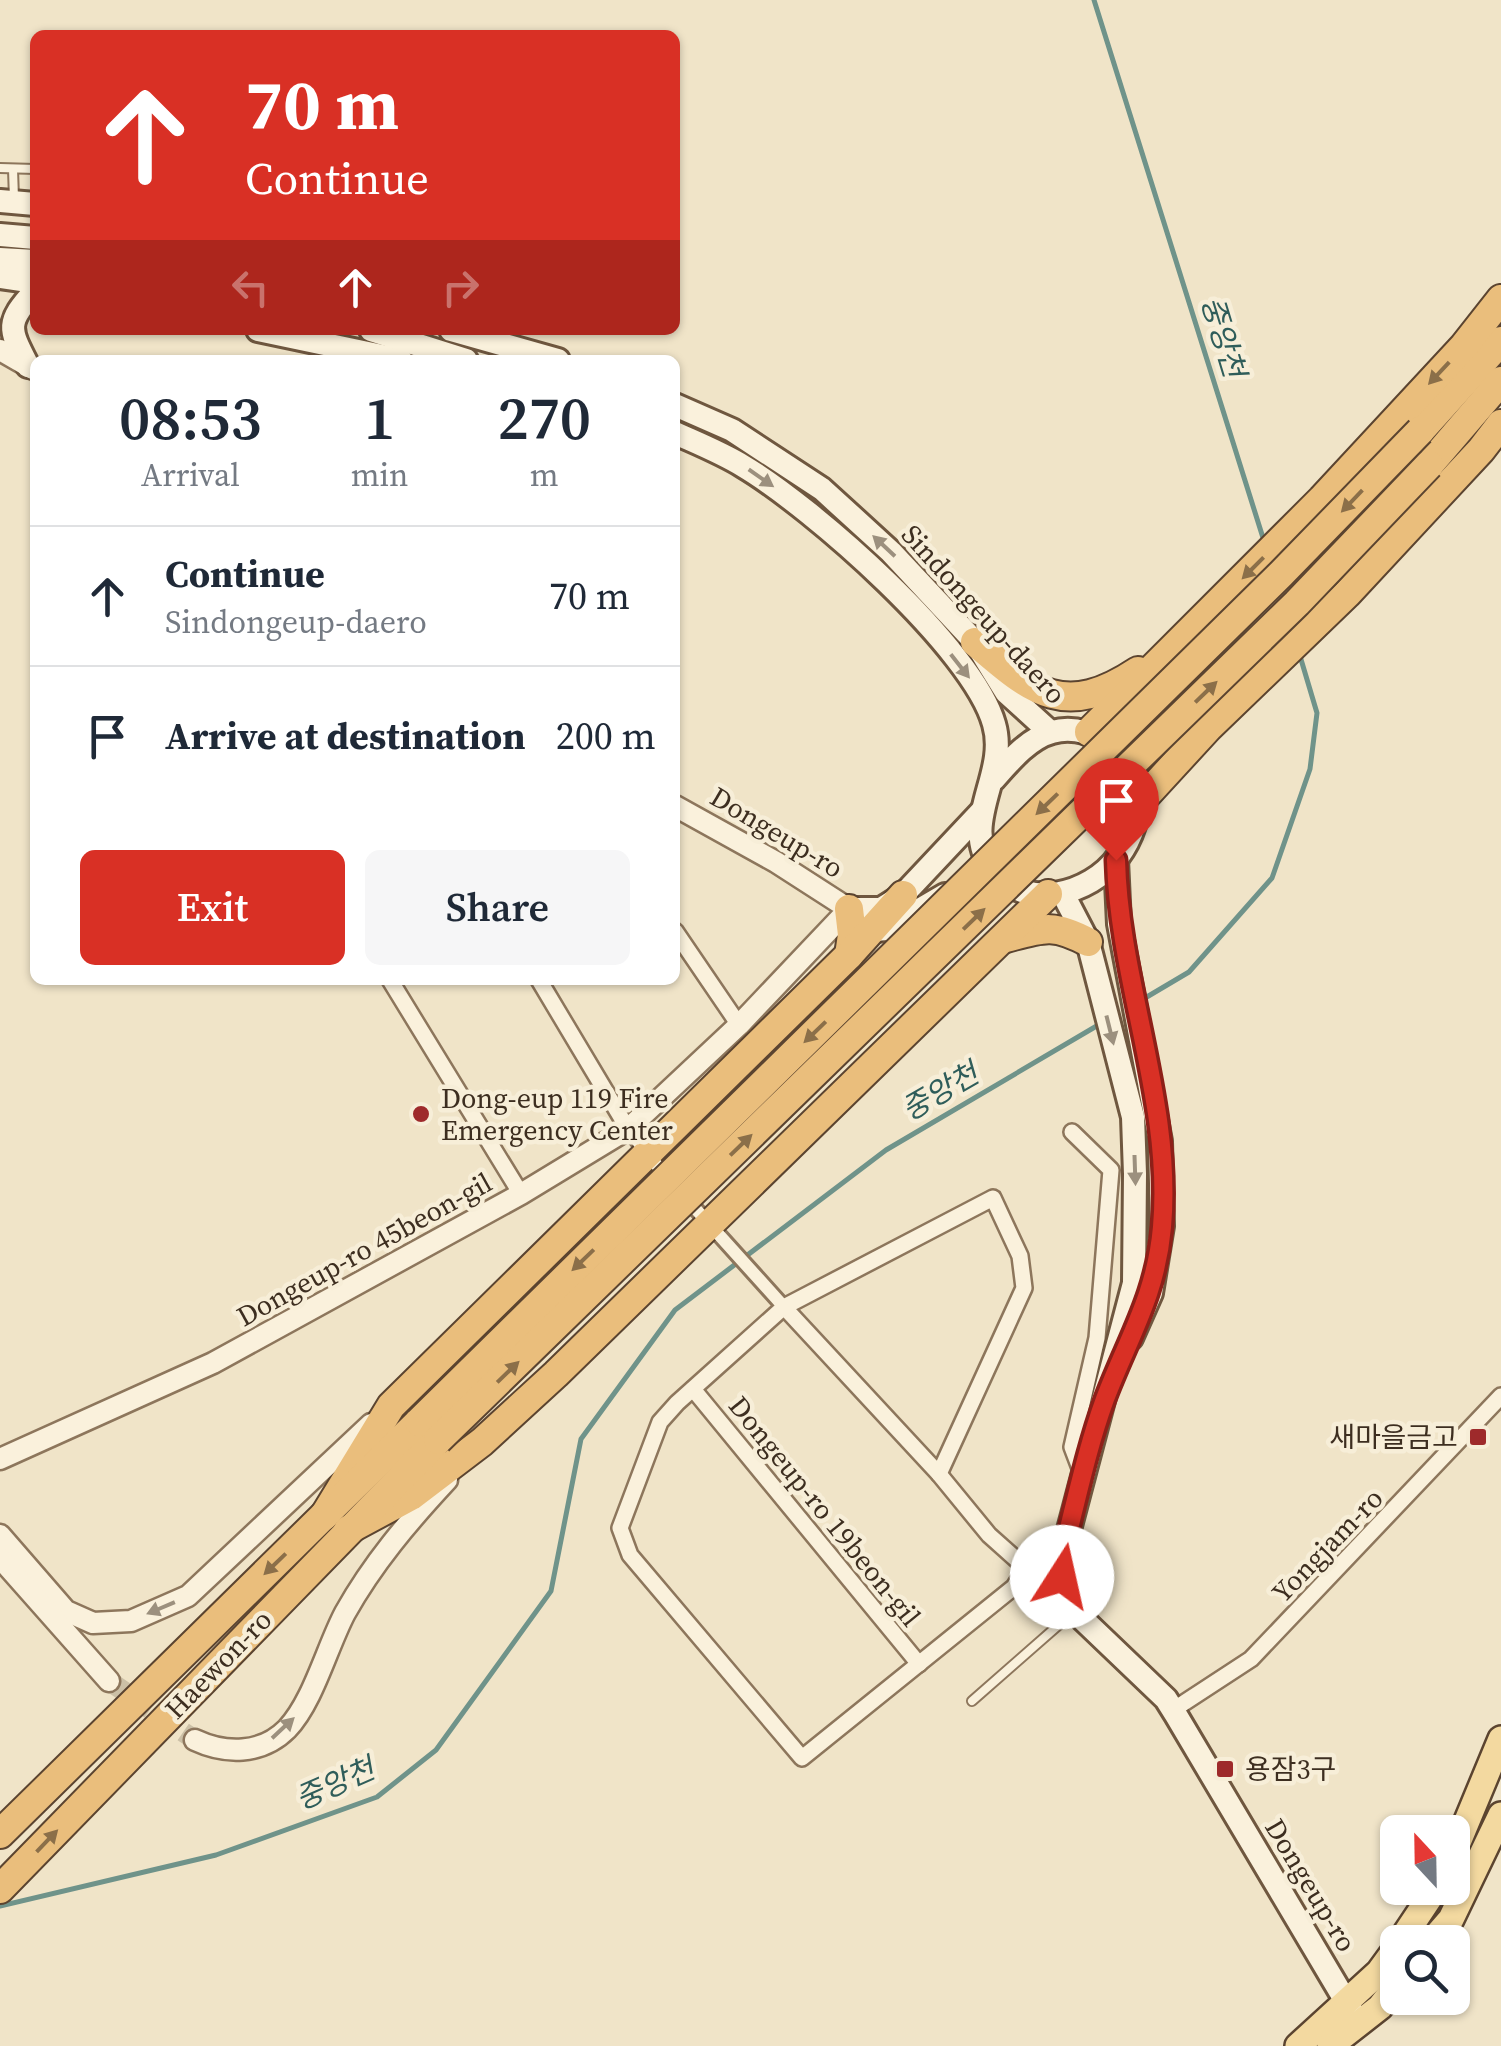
<!DOCTYPE html>
<html lang="en">
<head>
<meta charset="utf-8">
<style>
  :root { --surface:#fff; --page:#f6f6f7; --text:#1f2937; --muted:#747a83; --line:#e0e1e3; --accent:#d93025 }
  body { margin:0; font-family:"Source Serif 4","Noto Sans KR",serif; background:var(--page); color:var(--text); height:100vh; display:flex; flex-direction:column; font-size:38px; white-space:nowrap }
  * { box-sizing:border-box; margin:0 }
  p { font-size:32px; color:var(--muted) }
  .icon { flex:none; width:55px; height:55px; fill:none; stroke:currentColor; stroke-width:2; stroke-linecap:round; stroke-linejoin:round }
  .map { position:relative; flex:1; overflow:hidden }
  .side { position:absolute; left:30px; top:355px; width:650px; height:630px; display:flex; flex-direction:column; background:var(--surface); border-radius:15px; box-shadow:0 2px 8px #0004 }
  .side>* { flex:none }
  .banner { position:absolute; left:30px; top:30px; width:650px; height:305px; border-radius:15px; box-shadow:0 2px 8px #0004; background:#d93025; color:#fff; overflow:hidden }
  .needle { width:65px; rotate:338deg }
  .tools { position:absolute; left:1380px; top:1815px; display:grid; gap:20px }
  .tools a { display:grid; place-items:center; width:90px; height:90px; border-radius:15px; background:var(--surface); box-shadow:0 2px 8px #0004; font-size:50px }
  .pin { position:absolute; display:grid; place-items:center; width:85px; height:85px; color:#fff; margin:-102px -42px; border-radius:50% 50% 50% 0; rotate:-45deg; box-shadow:0 0 10px #0007 }
  .pin .icon { rotate:45deg }
  .me { position:absolute; width:110px; margin:-55px; rotate:10deg; stroke-linejoin:round; filter:drop-shadow(0 0 8px #0008) }
  .turn { display:flex; align-items:center; gap:35px; height:210px; padding:0 50px; font-size:45px }
  .turn .icon { width:130px; height:130px; stroke-width:2.5 }
  .turn b { display:block; font-size:70px; line-height:85px }
  .lanes { display:flex; align-items:center; height:95px; padding:0 50px; background:#0003; justify-content:center; gap:50px; direction:ltr }
  .lanes .off { opacity:.35 }
  .eta { display:flex; justify-content:space-evenly; align-items:center; height:170px; text-align:center }
  .eta b { font-size:60px; font-weight:600; line-height:70px }
  .cta { display:flex; gap:20px; margin-top:auto; padding:20px 50px }
  .cta a { flex:1; height:115px; border-radius:15px; background:var(--accent); color:#fff; font-size:40px; font-weight:600; line-height:115px; text-align:center }
  .cta a+a { background:var(--page); color:var(--text) }
  ul { padding:0; list-style:none }
  li { display:flex; align-items:center; gap:30px; height:140px; padding:0 50px; border-top:2px solid var(--line) }
  li div { flex:1 }
  li b { display:block; font-size:38px }
  li em { font-style:normal }
  .map>svg:first-child { display:block }
</style>
</head>
<body>
<div class="map">
<svg width="1501" height="2046" viewBox="0 0 1501 2046">
  <rect width="100%" height="100%" fill="#f0e4c8"/>
  <g fill="none" stroke-linecap="round" stroke-linejoin="round">
    <g stroke="#6f938a" stroke-width="5">
      <polyline points="1094,0 1264,541"/>
      <polyline points="1140,1001 1189,972 1272,878 1310,769 1317,713 1300,656"/>
      <polyline points="0,1906 216,1855 377,1797 436,1750 551,1591 581,1439 675,1310 886,1150 1100,1024"/>
    </g>
    <polyline stroke="#ccc0a6" stroke-width="20" stroke-dasharray="20 10" stroke-linecap="butt" points="109,1681 195,1740"/>
    <defs>
      <g id="service">
        <polyline points="0,168 35,169"/>
        <polyline points="13,169 14,199"/>
        <polyline points="972,1701 1070,1615"/>
      </g>
      <g id="pedestrian">
        <polyline points="628,1129 667,1178"/>
        <polyline points="684,1196 784,1307"/>
      </g>
      <g id="minor">
        <polyline points="675,931 739,1025"/>
        <polyline points="390,980 521,1194"/>
        <polyline points="539,980 628,1129"/>
        <polyline points="1072,1132 1111,1170 1097,1338 1072,1447 1083,1476"/>
        <polyline points="784,1307 939,1474 989,1535 1026,1568 1061,1577"/>
        <polyline points="693,1389 919,1664"/>
        <polyline points="939,1474 1024,1288 1020,1256 993,1198 784,1307 677,1403 660,1422 620,1528 630,1555 802,1758 1014,1587 1026,1568"/>
        <polyline points="1173,1710 1251,1659 1501,1396"/>
      </g>
      <g id="tertiary">
        <polyline points="0,350 33,369"/>
        <polyline points="0,1459 213,1363 521,1194 628,1129 739,1025 849,909 776,862 675,806"/>
        <polyline points="0,1535 66,1611 93,1623 131,1621 188,1596 371,1424"/>
        <polyline points="0,1558 109,1681"/>
        <path d="M195 1740C225 1754 261 1755 287 1729 313 1702 327 1647 345 1613 373 1563 408 1522 447 1480"/>
      </g>
      <g id="secondary">
        <polyline points="0,201 35,204"/>
        <polyline points="0,235 35,238"/>
        <polyline points="0,259 35,261"/>
        <polyline points="0,277 35,282"/>
        <polyline points="258,330 401,360"/>
        <polyline points="371,330 466,360"/>
        <polyline points="451,330 558,360"/>
        <path d="M28 366C9 329 5 323 35 291"/>
        <polyline points="675,405 732,430 822,489 891,552 975,642 1006,692 1050,732"/>
        <path d="M675 433C697 443 722 453 743 466 812 507 973 648 994 724 1009 775 958 822 993 870 1025 912 1090 895 1118 857 1146 819 1148 765 1103 740 1087 731 1070 727 1052 732 1029 738 1009 762 994 779"/>
        <polyline points="1116,860 1119,924 1160,1141 1162,1226 1151,1293 1131,1338"/>
        <polyline points="1063,894 1088,942 1133,1117 1135,1174 1134,1283 1061,1560 1061,1577 1074,1611 1166,1699 1176,1715 1354,2015"/>
        <polyline points="945,895 887,929 875,930 849,909 881,909 903,895 982,811"/>
      </g>
      <g id="primary">
        <polyline points="1452,1857 1501,1739"/>
        <polyline points="1400,1942 1436,1888"/>
        <polyline points="1431,1942 1451,1919 1501,1815"/>
        <polyline points="1298,2046 1379,1972 1398,1946"/>
        <polyline points="1330,2046 1380,2007 1398,1984"/>
      </g>
      <g id="trunk">
        <polyline points="1420,431 1501,341"/>
        <polyline points="1429,465 1501,381"/>
        <path d="M975 642C1033 692 1064 720 1138 671"/>
        <polyline points="1089,732 1322,499 1464,346 1501,299"/>
        <polyline points="1139,803 1208,728 1347,594 1481,450 1501,424"/>
        <polyline points="849,909 852,935 849,955"/>
        <path d="M1006 938C1043 928 1053 923 1088 942"/>
        <polyline points="324,1516 391,1406 849,955 903,895"/>
        <polyline points="348,1530 411,1496 482,1442 556,1374 1048,894"/>
        <polyline points="0,1834 419,1422"/>
        <polyline points="0,1889 438,1440"/>
      </g>
    </defs>
    <use href="#service" stroke="#8d765c" stroke-width="12"/>
    <use href="#pedestrian" stroke="#8d765c" stroke-width="18"/>
    <use href="#minor" stroke="#8d765c" stroke-width="20"/>
    <use href="#tertiary" stroke="#8d765c" stroke-width="25"/>
    <use href="#secondary" stroke="#6f573f" stroke-width="28"/>
    <use href="#primary" stroke="#5b4430" stroke-width="30"/>
    <use href="#trunk" stroke="#5b4430" stroke-width="32"/>
    <use href="#service" stroke="#faf1dc" stroke-width="8"/>
    <use href="#pedestrian" stroke="#faf1dc" stroke-width="12"/>
    <use href="#minor" stroke="#faf1dc" stroke-width="15"/>
    <use href="#tertiary" stroke="#faf1dc" stroke-width="20"/>
    <use href="#secondary" stroke="#faf1dc" stroke-width="22"/>
    <use href="#primary" stroke="#f3d9a0" stroke-width="25"/>
    <use href="#trunk" stroke="#eabe7c" stroke-width="28"/>
    <defs>
      <g id="trunk-bridge">
        <polyline points="419,1422 1281,574 1420,431"/>
        <polyline points="438,1440 1297,603 1429,465"/>
      </g>
    </defs>
    <use href="#trunk-bridge" stroke="#5b4430" stroke-width="32" stroke-linecap="butt"/>
    <use href="#trunk-bridge" stroke="#eabe7c" stroke-width="28"/>
  </g>
  <defs><path id="oneway-solid" d="M-6-.8H1V-3.2L6.5 0L1 3.2V.8H-6Z" transform="scale(2.5)"/></defs>
  <g fill="#8b6f49">
    <use href="#oneway-solid" transform="translate(1439 373) rotate(133)"/>
    <use href="#oneway-solid" transform="translate(1352 501) rotate(134)"/>
    <use href="#oneway-solid" transform="translate(1253 568) rotate(135)"/>
    <use href="#oneway-solid" transform="translate(1206 692) rotate(-44)"/>
    <use href="#oneway-solid" transform="translate(1047 804) rotate(136)"/>
    <use href="#oneway-solid" transform="translate(974 919) rotate(-44)"/>
    <use href="#oneway-solid" transform="translate(815 1032) rotate(136)"/>
    <use href="#oneway-solid" transform="translate(741 1145) rotate(-44)"/>
    <use href="#oneway-solid" transform="translate(583 1260) rotate(136)"/>
    <use href="#oneway-solid" transform="translate(508 1372) rotate(-44)"/>
    <use href="#oneway-solid" transform="translate(275 1564) rotate(136)"/>
    <use href="#oneway-solid" transform="translate(47 1841) rotate(-46)"/>
  </g>
  <g fill="#9c907e">
    <use href="#oneway-solid" transform="translate(761 478) rotate(35)"/>
    <use href="#oneway-solid" transform="translate(884 546) rotate(-137)"/>
    <use href="#oneway-solid" transform="translate(960 666) rotate(52)"/>
    <use href="#oneway-solid" transform="translate(1110 1030) rotate(76)"/>
    <use href="#oneway-solid" transform="translate(1135 1170) rotate(88)"/>
    <use href="#oneway-solid" transform="translate(161 1608) rotate(157)"/>
    <use href="#oneway-solid" transform="translate(283 1728) rotate(-43)"/>
  </g>
  <g fill="none" stroke-linecap="round" stroke-linejoin="round">
    <defs>
      <path id="route" d="M1062 1577 1061 1560C1075 1507 1086 1451 1105 1399 1128 1338 1156 1296 1162 1227 1173 1103 1119 983 1116 860"/>
    </defs>
    <use href="#route" stroke="#8d1f18" stroke-width="25"/>
    <use href="#route" stroke="#d93025" stroke-width="18"/>
  </g>
  <g fill="#9e2a2b" stroke="#f7eed8" stroke-width="4">
    <circle cx="421" cy="1114" r="10"/>
    <rect x="1468" y="1427" width="20" height="20" rx="5"/>
    <rect x="1215" y="1759" width="20" height="20" rx="5"/>
  </g>
  <g text-anchor="middle" stroke-width="9" stroke-linejoin="round" paint-order="stroke">
    <g font-size="28" fill="#3d2e20" stroke="#f7eed8">
      <text transform="translate(984 614) rotate(48)" y="10">Sindongeup-daero</text>
      <text transform="translate(777 832) rotate(31)" y="10">Dongeup-ro</text>
      <text transform="translate(364 1249) rotate(-29)" y="10">Dongeup-ro 45beon-gil</text>
      <text transform="translate(825 1511) rotate(51)" y="10">Dongeup-ro 19beon-gil</text>
      <text transform="translate(1327 1545) rotate(-46)" y="10">Yongjam-ro</text>
      <text transform="translate(218 1664) rotate(-46)" y="10">Haewon-ro</text>
      <text transform="translate(1311 1885) rotate(59)" y="10">Dongeup-ro</text>
    </g>
    <g font-size="28" fill="#3d2e20" stroke="#f7eed8" text-anchor="start">
      <text x="441" y="1108">Dong-eup 119 Fire<tspan x="441" dy="32">Emergency Center</tspan></text>
      <text x="1458" y="1447" text-anchor="end">새마을금고</text>
      <text x="1245" y="1779">용잠3구</text>
    </g>
    <g font-size="30" font-style="italic" fill="#2f5d5a" stroke="#f7eed8">
      <text transform="translate(1223 337) rotate(73)" y="10">중앙천</text>
      <text transform="translate(940 1092) rotate(-30)" y="10">중앙천</text>
      <text transform="translate(335 1784) rotate(-24)" y="10">중앙천</text>
    </g>
  </g>
</svg>
<div class="tools">
<a><svg class="needle" viewBox="-14 -14 28 28"><path d="M0-13l5 13h-10z" fill="#e53935"/><path d="M0 13l5-13h-10z" fill="#747a83"/></svg></a>
<a><svg class="icon" aria-label="search" viewBox="0 0 24 24"><circle cx="10" cy="10" r="6"/><path d="M15 15l6 6"/></svg></a>
</div>
<div class="pin" style="left:1116px;top:860px;background:#d93025"><svg class="icon" aria-label="arrive" viewBox="0 0 24 24"><path d="M6 21V4h12l-3 4 3 4H6"/></svg></div>
<svg class="me" style="left:1062px;top:1577px" viewBox="-20 -20 40 40"><circle r="19" fill="#fff"/><path d="M0-13L10 11 0 6-10 11z" fill="#d93025"/></svg>
<div class="banner">
<div class="turn"><svg class="icon" aria-label="ahead" viewBox="0 0 24 24"><path d="M12 20V5M6 11l6-6 6 6"/></svg><div><b>70 m</b>Continue</div></div>
<div class="lanes"><svg class="icon off" aria-label="left" viewBox="0 0 24 24"><path d="M17 20v-9H6M10 6l-5 5 5 5"/></svg><svg class="icon" aria-label="ahead" viewBox="0 0 24 24"><path d="M12 20V5M6 11l6-6 6 6"/></svg><svg class="icon off" aria-label="right" viewBox="0 0 24 24"><path d="M7 20v-9h11M14 6l5 5-5 5"/></svg></div>
</div>
<section class="side">
<div class="eta">
<div><b>08:53</b><p>Arrival</p></div>
<div><b>1</b><p>min</p></div>
<div><b>270</b><p>m</p></div>
</div>
<ul>
<li><svg class="icon" aria-label="ahead" viewBox="0 0 24 24"><path d="M12 20V5M6 11l6-6 6 6"/></svg><div><b>Continue</b><p>Sindongeup-daero</p></div><em>70 m</em></li>
<li><svg class="icon" aria-label="arrive" viewBox="0 0 24 24"><path d="M6 21V4h12l-3 4 3 4H6"/></svg><div><b>Arrive at destination</b></div><em>200 m</em></li>
</ul>
<div class="cta"><a>Exit</a><a>Share</a></div>
</section>
</div>
</body>
</html>
